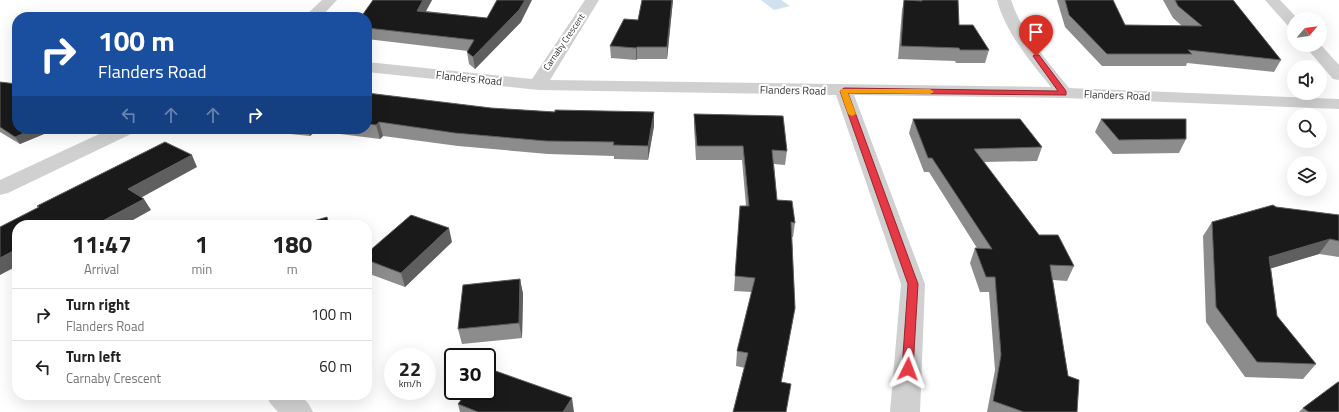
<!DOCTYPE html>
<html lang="en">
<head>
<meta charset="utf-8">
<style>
  :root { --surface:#fff; --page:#f6f6f6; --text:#222; --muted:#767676; --line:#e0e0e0 }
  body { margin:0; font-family:"Titillium Web",sans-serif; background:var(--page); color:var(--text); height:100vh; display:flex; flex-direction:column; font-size:15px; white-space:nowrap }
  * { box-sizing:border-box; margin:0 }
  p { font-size:13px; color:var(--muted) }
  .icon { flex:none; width:22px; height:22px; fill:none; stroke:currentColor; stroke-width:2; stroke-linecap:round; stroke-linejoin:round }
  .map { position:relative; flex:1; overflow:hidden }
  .details { position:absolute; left:12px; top:220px; width:360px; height:180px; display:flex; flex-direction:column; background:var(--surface); border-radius:16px; box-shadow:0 4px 16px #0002 }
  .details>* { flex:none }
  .banner { position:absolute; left:12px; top:12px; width:360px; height:122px; border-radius:16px; box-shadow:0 4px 16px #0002; background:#1a4fa0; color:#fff; overflow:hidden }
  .needle { width:26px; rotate:61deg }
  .buttons { position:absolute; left:1287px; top:12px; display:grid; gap:8px }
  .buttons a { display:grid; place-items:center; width:40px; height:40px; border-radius:50%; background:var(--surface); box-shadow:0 4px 16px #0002; font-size:20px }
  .speed { position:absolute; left:384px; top:348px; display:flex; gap:8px; font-size:20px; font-weight:700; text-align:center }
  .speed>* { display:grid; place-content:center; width:52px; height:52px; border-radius:50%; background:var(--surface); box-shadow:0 4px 16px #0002; line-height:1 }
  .speed small { font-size:10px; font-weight:400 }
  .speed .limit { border:2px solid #111; border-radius:6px; background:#fff; color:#111 }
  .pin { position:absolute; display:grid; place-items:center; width:34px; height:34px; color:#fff; margin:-41px -17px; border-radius:50% 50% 50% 0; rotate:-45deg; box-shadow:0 0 4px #0007 }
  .pin .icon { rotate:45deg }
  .me { position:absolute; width:44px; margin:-22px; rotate:3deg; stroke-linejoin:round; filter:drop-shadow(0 0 3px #0008) }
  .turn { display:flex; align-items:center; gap:14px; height:84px; padding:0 20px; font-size:18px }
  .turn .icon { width:52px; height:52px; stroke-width:2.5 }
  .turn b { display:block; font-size:28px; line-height:34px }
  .lanes { display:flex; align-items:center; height:38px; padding:0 20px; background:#0003; justify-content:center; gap:20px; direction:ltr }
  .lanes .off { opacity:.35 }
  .eta { display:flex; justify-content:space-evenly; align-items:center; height:68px; text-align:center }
  .eta b { font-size:24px; font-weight:700; line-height:28px }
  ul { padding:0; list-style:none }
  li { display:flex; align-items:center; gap:12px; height:52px; padding:0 20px; border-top:1px solid var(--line) }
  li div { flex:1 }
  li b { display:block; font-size:15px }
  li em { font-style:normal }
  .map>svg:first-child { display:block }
</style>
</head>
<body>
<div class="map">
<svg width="1339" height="412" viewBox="0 0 1339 412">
  <rect width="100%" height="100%" fill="#fff"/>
  <polygon fill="#cfe2ee" points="761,0 781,0 790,6 774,10"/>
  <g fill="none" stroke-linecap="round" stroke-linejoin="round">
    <g fill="#d0d0d0" fill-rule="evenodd">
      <path d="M585 0H599L550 80 1051 87C1029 60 1006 33 997 0H1011C1022 34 1047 60 1069 88L1339 99V109L1064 98 854 95 925 284 920 412H890L901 284 836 95 539 90 367 72V62L532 79Z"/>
      <polygon points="1265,0 1280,0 1298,19 1294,19 1294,29 1289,27"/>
      <polygon points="1320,44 1339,65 1339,80 1333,79 1304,45"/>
      <polygon points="266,395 300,395 308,403 313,412 278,412 270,403"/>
    </g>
    <g fill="#d0d0d0" fill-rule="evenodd">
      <polygon points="322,0 337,0 321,17 304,17"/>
      <polygon points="110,129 136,129 133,133 8,193 0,195 0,180"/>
    </g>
  </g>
  <g fill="#8c8c8c">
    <polygon points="373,0 432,0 426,11 521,22 475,69 469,64 467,52 468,51 367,39 367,17"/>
    <polygon points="642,0 673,0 667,59 637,59 636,60 611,58 610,46 638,20"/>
    <polygon points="904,0 958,0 959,25 989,50 985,63 956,63 955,61 898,59 902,10"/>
    <polygon points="1057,0 1113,0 1125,25 1182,26 1173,18 1163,0 1233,0 1281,60 1274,72 1187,63 1186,66 1102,66 1065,27"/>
    <polygon points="0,82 17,129 56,129 20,144 0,132"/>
    <polygon points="367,93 491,108 555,112 654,112 654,126 648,160 614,159 614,156 548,154 458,146 383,136 380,139 316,131 310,136 280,133 278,129 367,129"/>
    <polygon points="694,114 787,151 785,165 774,164 777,200 795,223 793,237 792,237 795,308 781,382 786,412 745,368 736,366 737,351 752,292 734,291 740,206 746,206 742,160 696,160 694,127"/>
    <polygon points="913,119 1042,147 1037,161 984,162 1039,235 1074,266 1067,281 1053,280 1068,376 1077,412 987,412 995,370 989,292 980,292 970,263 975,248 977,248 929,172 924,172 909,133"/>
    <polygon points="1101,119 1186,139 1179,153 1113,154 1095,132"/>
    <polygon points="1276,207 1339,215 1339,257 1319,254 1271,268 1277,316 1316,364 1303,379 1245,377 1206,322 1203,236 1212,222"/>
    <polygon points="452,242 405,287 367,273 367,253"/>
    <polygon points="520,279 523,294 522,338 462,344 458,329"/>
    <polygon points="36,395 89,395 86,398"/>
    <polygon points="458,404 574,412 460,412"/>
    <polygon points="1303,408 1339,412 1299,412"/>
  </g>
  <g fill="#5f5f5f">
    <polygon points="423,0 432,0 420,22 417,11"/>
    <polygon points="525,0 532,0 521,22 475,69 473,57"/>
    <polygon points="672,0 673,0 667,59 667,47"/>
    <polygon points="637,47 637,59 636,60 636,48"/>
    <polygon points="654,112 654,126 648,160 648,146"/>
    <polygon points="379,122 383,136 380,139 376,125"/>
    <polygon points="34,129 56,129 20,144 15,137"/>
    <polygon points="307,129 315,129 316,131 310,136"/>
    <polygon points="192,155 197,167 135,201 128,189"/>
    <polygon points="144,199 151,210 124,225 95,225"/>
    <polygon points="449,228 452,242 405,287 401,273"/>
    <polygon points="1330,239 1319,254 1259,272 1269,257"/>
    <polygon points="17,249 17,266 0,275 0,258"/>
    <polygon points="520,279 523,294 522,338 519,323"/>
    <polygon points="795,308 792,323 779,397 781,382"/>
    <polygon points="83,395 89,395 86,398"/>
    <polygon points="572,398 574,412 563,412"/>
  </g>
  <g fill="#1a1a1a" stroke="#5f5f5f">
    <polygon points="373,0 423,0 417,11 487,18 497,0 525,0 519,10 473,57 467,52 474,40 367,28 367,17 361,17"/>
    <polygon points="642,0 672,0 667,47 637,47 636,48 610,46 624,19 638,20"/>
    <polygon points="904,0 922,1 922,0 958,0 959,25 973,25 989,50 960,50 959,48 901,46"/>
    <polygon points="1065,0 1113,0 1125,25 1202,26 1178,6 1175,0 1233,0 1281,60 1188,50 1192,54 1107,54 1069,15"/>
    <polygon points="0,82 17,84 17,129 34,129 15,137 0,127"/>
    <polygon points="367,93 491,108 555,112 555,110 654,112 648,146 613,145 614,142 546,141 455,133 379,122 376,125 367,124"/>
    <polygon points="694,114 783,116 787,151 772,150 777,200 792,201 795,223 791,222 795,308 781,382 791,384 786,412 733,412 748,353 737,351 755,278 735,276 740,206 749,206 743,146 697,146"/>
    <polygon points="913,119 1020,119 1042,147 974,149 1039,235 1058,235 1074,266 1050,265 1068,376 1079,380 1077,412 1024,412 993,401 1001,355 995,277 986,277 975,248 992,249 932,158 928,158"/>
    <polygon points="1101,119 1186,119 1186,139 1119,140"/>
    <polygon points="165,142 192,155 128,189 144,199 95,225 65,225 64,224 62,225 17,225 17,249 0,258 0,227 39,207 37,206"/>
    <polygon points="1273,205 1276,207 1339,215 1339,241 1330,239 1269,257 1277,316 1316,364 1257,362 1216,307 1212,222"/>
    <polygon points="411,215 449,228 401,273 367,260 367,253"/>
    <polygon points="327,217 329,225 300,225"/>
    <polygon points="520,279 519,323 458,329 463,285"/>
    <polygon points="487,368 572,398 563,412 478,412 458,404 468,391 487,391"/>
    <polygon points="1338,382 1339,382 1339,412 1309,412 1303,408"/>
  </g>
  <polygon fill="#e63946" stroke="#96252e" points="1034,55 1039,55 1066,91 1066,95 848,93 918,284 913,369 912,373 904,373 902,369 908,284 840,91 844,88 1058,91 1033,56"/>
  <polygon fill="#f59e0b" points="841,89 930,89 934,92 930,94 848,93 856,114 852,116 848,114 840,91"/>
  <g text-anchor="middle" stroke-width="4" stroke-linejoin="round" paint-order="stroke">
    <g font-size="9" fill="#333" stroke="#fff">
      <text transform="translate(564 42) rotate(-56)" y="3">Carnaby Crescent</text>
    </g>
    <g font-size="11" fill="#333" stroke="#fff">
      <text transform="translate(469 78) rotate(6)" y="4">Flanders Road</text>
      <text transform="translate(793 90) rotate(1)" y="4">Flanders Road</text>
      <text transform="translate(1117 95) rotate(2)" y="4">Flanders Road</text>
    </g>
  </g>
</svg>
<div class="buttons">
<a><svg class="needle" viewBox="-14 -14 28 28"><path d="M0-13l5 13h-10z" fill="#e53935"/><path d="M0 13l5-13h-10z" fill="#767676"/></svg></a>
<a><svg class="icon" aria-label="sound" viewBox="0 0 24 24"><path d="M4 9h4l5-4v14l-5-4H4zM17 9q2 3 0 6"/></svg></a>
<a><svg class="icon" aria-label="search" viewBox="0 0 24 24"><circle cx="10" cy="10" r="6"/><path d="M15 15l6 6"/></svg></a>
<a><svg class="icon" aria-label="layers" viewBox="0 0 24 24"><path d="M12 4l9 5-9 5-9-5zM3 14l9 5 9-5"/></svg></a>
</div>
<div class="speed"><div>22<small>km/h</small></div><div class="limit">30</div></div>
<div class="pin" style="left:1036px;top:56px;background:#d93025"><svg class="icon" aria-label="arrive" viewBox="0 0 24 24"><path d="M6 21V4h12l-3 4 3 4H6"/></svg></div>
<svg class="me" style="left:908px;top:369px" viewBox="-20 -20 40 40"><path d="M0-17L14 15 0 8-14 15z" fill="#e63946" stroke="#fff" stroke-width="4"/></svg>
<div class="banner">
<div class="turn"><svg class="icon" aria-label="right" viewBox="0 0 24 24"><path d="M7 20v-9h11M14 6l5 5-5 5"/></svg><div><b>100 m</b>Flanders Road</div></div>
<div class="lanes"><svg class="icon off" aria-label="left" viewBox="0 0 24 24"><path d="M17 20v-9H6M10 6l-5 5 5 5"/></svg><svg class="icon off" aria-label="ahead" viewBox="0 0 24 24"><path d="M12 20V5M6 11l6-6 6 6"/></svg><svg class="icon off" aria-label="ahead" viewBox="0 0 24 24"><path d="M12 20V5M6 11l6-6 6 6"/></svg><svg class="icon" aria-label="right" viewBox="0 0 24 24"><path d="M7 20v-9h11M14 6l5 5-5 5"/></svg></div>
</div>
<section class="details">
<div class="eta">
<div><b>11:47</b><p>Arrival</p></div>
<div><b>1</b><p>min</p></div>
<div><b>180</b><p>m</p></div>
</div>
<ul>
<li><svg class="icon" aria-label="right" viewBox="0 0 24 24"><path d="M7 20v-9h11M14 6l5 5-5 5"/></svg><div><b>Turn right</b><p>Flanders Road</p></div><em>100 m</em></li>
<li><svg class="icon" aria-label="left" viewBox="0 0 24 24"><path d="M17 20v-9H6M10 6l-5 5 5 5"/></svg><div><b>Turn left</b><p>Carnaby Crescent</p></div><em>60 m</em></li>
</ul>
</section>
</div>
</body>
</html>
